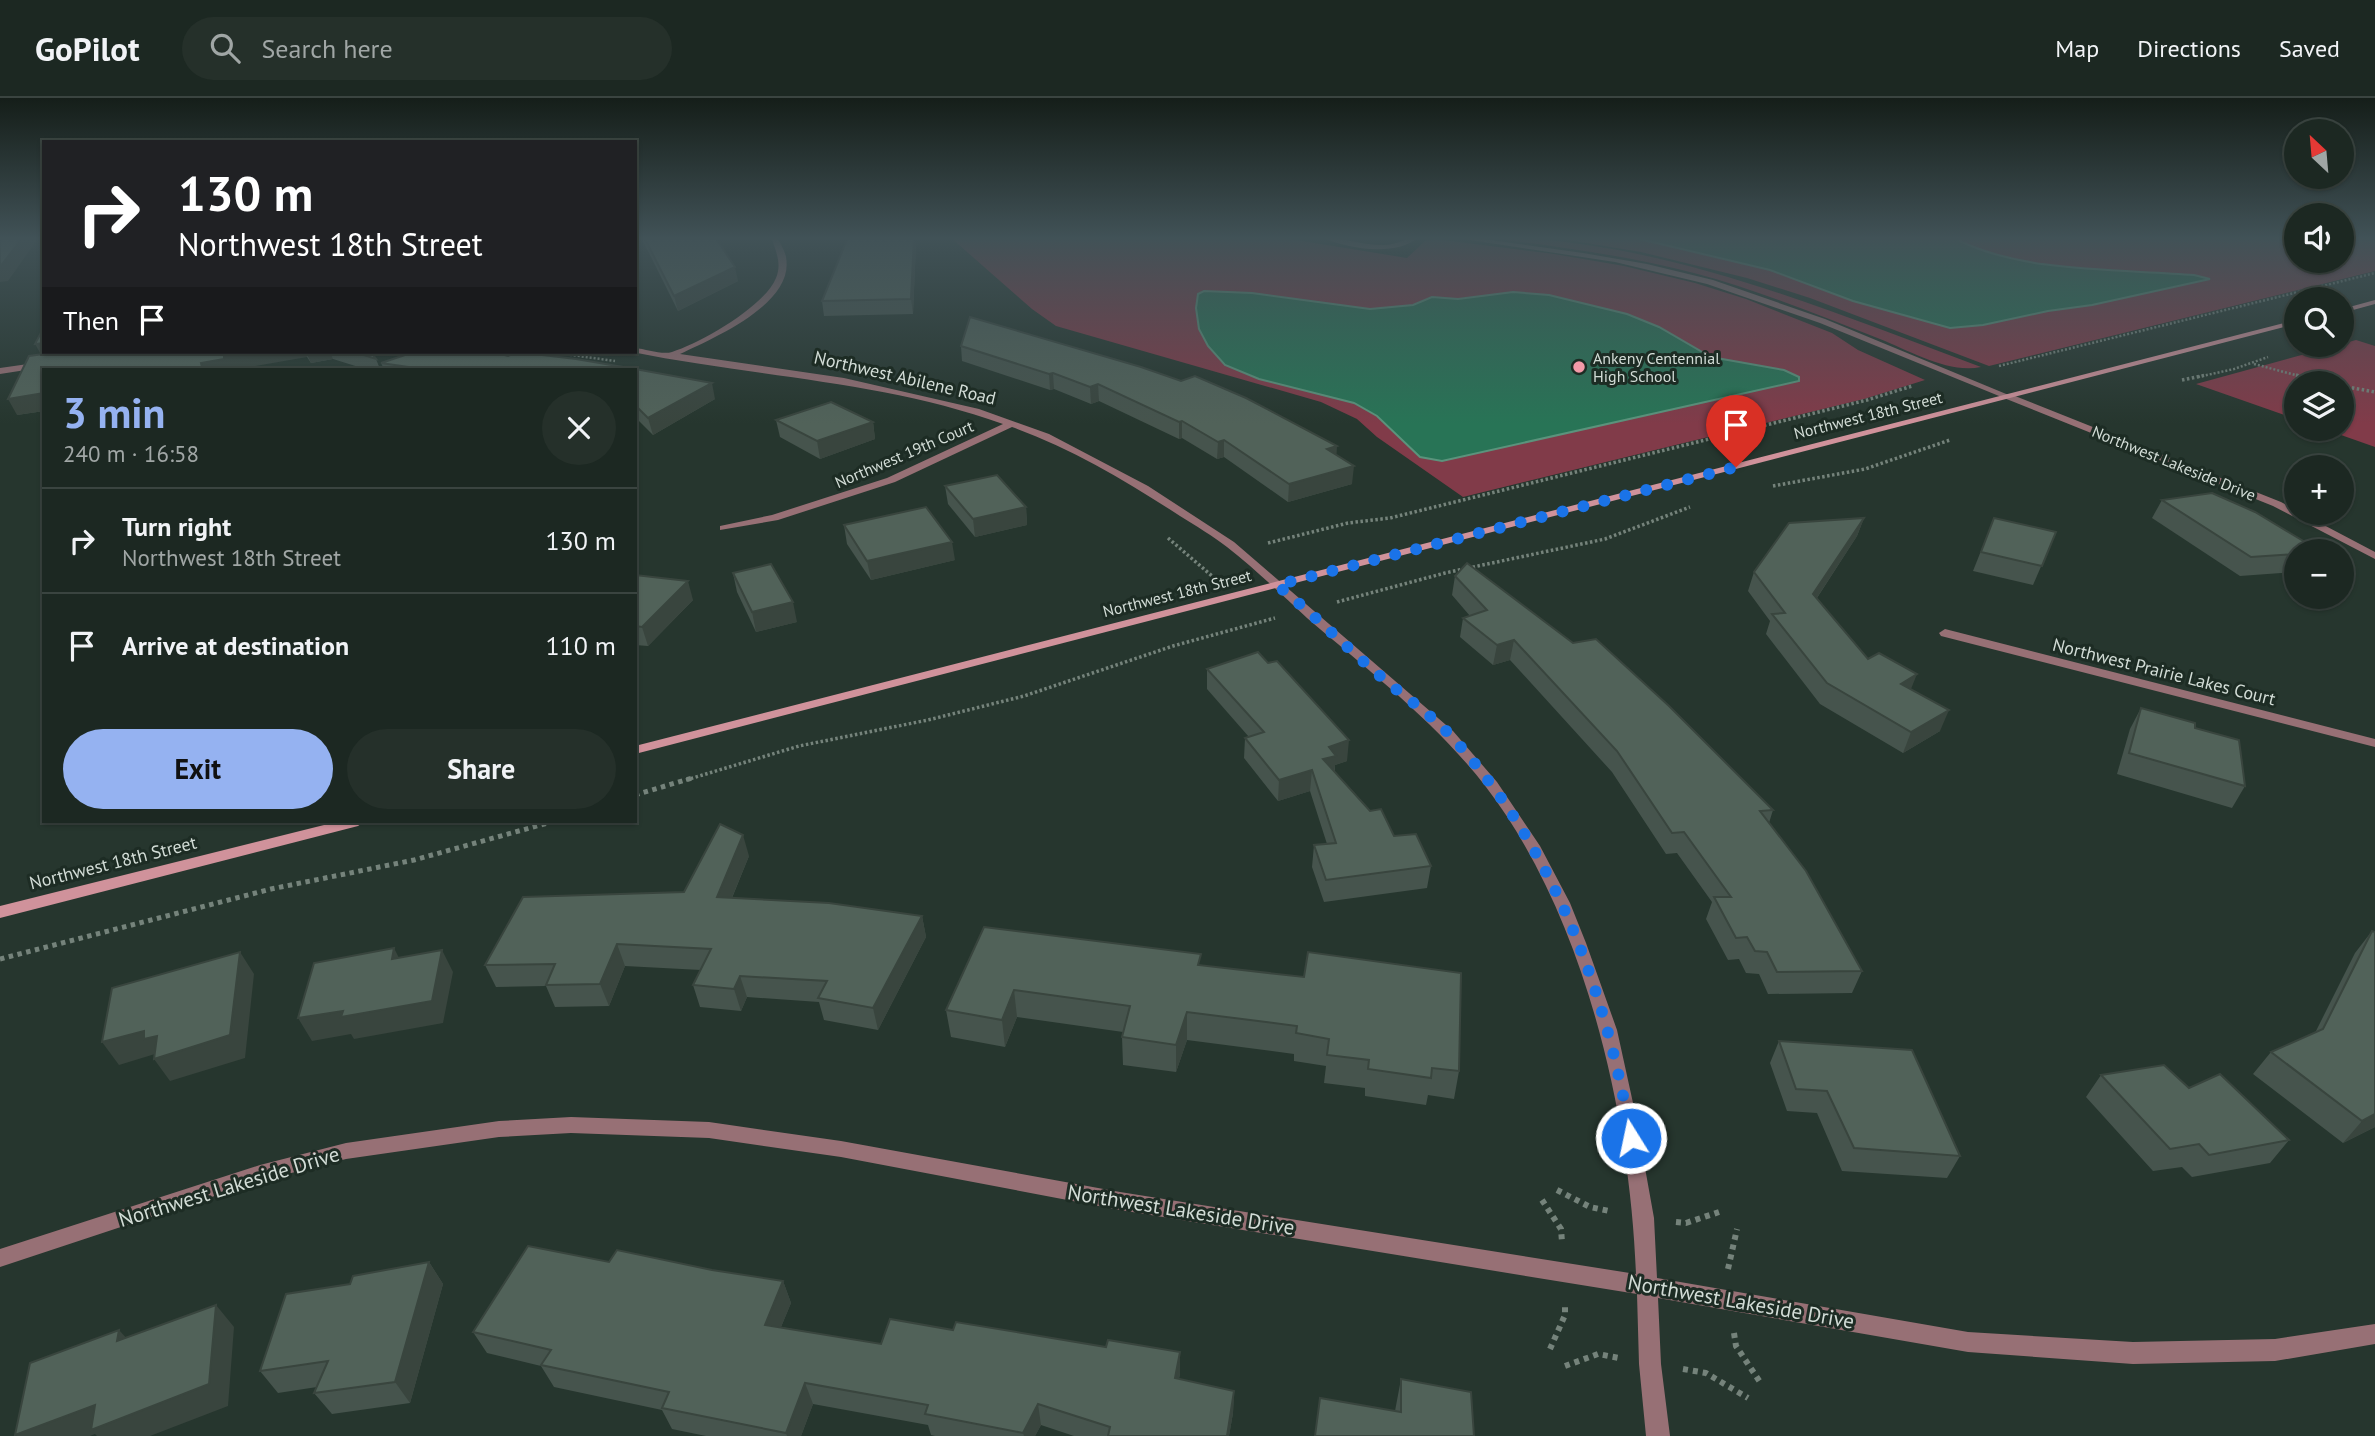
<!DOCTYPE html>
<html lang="en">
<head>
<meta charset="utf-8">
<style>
  :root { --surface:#1c2822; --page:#25302a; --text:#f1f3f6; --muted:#a0a6a5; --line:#3a4440; --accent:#95b2f1 }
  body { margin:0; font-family:"PT Sans",sans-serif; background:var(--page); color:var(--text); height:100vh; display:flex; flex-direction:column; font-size:26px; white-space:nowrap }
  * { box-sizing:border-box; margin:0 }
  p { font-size:23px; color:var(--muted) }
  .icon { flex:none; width:38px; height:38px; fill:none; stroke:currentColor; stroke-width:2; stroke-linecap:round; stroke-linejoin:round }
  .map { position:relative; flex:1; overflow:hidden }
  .drawer { position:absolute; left:42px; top:270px; width:595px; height:455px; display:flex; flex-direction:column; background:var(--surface); border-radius:0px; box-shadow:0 2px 5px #0004,0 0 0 2px var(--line) }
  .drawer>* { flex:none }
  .top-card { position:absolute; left:42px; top:42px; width:595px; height:214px; border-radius:0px; box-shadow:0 2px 5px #0004,0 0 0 2px var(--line); background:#202124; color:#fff; overflow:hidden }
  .needle { width:46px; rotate:334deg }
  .tools { position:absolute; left:2284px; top:21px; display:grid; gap:14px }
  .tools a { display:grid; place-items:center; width:70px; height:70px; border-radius:50%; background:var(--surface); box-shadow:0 2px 5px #0004,0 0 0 2px var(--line); font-size:35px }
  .pin { position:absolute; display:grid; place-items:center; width:60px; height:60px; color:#fff; margin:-72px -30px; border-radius:50% 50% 50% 0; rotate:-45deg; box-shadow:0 0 7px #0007 }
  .pin .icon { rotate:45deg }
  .me { position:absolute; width:77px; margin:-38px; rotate:350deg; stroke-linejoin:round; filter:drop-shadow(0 0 5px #0008) }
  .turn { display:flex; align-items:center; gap:24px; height:147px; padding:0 21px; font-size:32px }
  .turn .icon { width:91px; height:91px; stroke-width:2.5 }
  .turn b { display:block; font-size:49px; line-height:60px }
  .then { display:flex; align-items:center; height:66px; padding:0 21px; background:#0003; gap:14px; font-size:26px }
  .round { display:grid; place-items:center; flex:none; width:74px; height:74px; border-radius:37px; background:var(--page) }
  .summary { display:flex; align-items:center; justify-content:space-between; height:119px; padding:0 21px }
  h1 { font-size:42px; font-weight:700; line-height:52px; color:var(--accent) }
  .primary-button { display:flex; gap:14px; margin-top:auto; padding:14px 21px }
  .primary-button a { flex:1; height:80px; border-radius:42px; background:var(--accent); color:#111; font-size:28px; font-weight:700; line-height:80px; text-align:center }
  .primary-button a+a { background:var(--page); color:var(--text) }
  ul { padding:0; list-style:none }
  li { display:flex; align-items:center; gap:21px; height:105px; padding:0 21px; border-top:2px solid var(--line) }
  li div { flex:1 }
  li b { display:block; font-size:26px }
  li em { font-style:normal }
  header { display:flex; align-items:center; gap:42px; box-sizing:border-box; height:98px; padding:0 35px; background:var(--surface); border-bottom:2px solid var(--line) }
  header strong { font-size:33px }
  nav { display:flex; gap:38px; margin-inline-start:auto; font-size:24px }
  .search { width:490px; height:63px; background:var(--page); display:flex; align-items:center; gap:18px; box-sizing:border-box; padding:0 24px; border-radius:38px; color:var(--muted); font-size:26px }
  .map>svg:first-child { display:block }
</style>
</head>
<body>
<header>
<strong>GoPilot</strong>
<div class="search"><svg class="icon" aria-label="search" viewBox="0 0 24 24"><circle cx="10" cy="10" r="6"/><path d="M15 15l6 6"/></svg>Search here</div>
<nav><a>Map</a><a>Directions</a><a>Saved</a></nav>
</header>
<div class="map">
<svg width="2375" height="1338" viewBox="0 0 2375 1338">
  <rect width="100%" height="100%" fill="#26362e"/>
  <g fill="#813b49">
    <polygon points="950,139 1278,139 1407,160 1425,143 1435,141 1554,156 1624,168 1695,185 1746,201 1832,235 1858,252 1925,282 1864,301 1463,399 1377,339 1357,321 1321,304 1056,228 1032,211"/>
    <path d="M1484 139C1658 139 1820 210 1981 269 1949 276 1910 253 1880 241 1819 217 1758 192 1694 175 1625 157 1554 148 1484 139Z"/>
    <polygon points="1550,139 2296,139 2296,163 2342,163 2342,139 2375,139 2375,173 1989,268 1810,200 1747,180 1641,154"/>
    <polygon points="2356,242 2375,248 2375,349 2324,331 2342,331 2342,285 2296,285 2296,321 2196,286"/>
  </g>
  <g fill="#287456" stroke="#5b937c" stroke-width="2">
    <path d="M1631 139H1963L1960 143C2026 175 2121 171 2194 177L2210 181 2092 207 2048 213 1983 227 1950 230 1853 203 1770 172Z"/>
    <polygon points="1204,193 1252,195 1370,211 1413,207 1432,199 1458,201 1513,194 1549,197 1627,216 1659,229 1711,259 1784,272 1799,279 1799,283 1442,363 1420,359 1377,318 1354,305 1259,281 1225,267 1208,248 1199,231 1196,210 1198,196"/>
  </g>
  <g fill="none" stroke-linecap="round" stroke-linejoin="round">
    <g stroke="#75837b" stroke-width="2.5" stroke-dasharray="2 2" stroke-linecap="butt">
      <polyline points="550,254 615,263"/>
      <polyline points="2254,266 2303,279"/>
      <polyline points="1999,268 2375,175"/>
      <polyline points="2198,279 2234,271 2268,259"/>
    </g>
    <g stroke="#75837b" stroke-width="3.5" stroke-dasharray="2.5 2.5" stroke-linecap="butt">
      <polyline points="2296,277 2328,285"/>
      <polyline points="2182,282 2206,277"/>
      <polyline points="2342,288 2375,294"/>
      <polyline points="1773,388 1865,371 1950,342"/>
      <polyline points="1168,440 1212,478"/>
      <polyline points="1268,445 1348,425 1390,420 1867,302 1912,288"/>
      <polyline points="1337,504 1445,475 1605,441 1690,409"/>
      <polyline points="686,682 799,648 928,622 1024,598 1173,548 1275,520"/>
    </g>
    <g stroke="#75837b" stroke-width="5" stroke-dasharray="4.5 4.5" stroke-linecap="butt">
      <polyline points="635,697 692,680"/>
      <polyline points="0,861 271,791 414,762 555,723"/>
    </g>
    <g stroke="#75837b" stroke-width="6" stroke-dasharray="5 5" stroke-linecap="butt">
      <polyline points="1557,1092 1590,1109 1609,1113"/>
      <polyline points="1542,1102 1561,1131 1562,1144"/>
      <polyline points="1676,1124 1686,1125 1719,1114"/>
      <polyline points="1728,1171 1737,1131"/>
      <polyline points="1734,1235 1736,1248 1762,1287"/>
      <polyline points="1550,1251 1565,1217 1565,1205"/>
      <polyline points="1565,1268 1598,1256 1619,1260"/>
      <polyline points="1683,1271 1706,1275 1748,1300"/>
    </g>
    <g fill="#977075" fill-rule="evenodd">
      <path d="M1321 139C1341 139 1361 147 1382 147 1396 148 1406 139 1419 139 1396 159 1347 151 1321 139Z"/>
      <polygon points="1450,139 1470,139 1583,155 1647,166 1713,182 1825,221 2011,298 2004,300 1820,225 1707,186 1615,164"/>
    </g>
    <g fill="#977075" fill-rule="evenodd">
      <path d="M771 139H777C780 145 785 153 786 159 795 206 713 240 680 256L844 280 979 311 1049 336 1148 388 1234 444 1453 633 1497 684 1540 748 1570 805 1586 845 1617 932 1635 1014 1654 1120 1657 1180 1968 1234 2133 1244 2275 1241 2375 1226V1246L2275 1263 2133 1266 1968 1254 1658 1200 1661 1266 1670 1338H1646L1639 1266 1637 1196 1120 1112 841 1059 709 1040 571 1035 499 1039 346 1061 260 1083 0 1169V1151L260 1067 346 1045 499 1023 571 1019 709 1024 841 1043 1120 1094 1636 1176C1630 1017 1585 818 1486 689 1436 624 1369 573 1307 520 1281 496 1255 471 1227 449 1213 438 1196 428 1180 418 1128 384 1071 350 1012 329L895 384 778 422 720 432V428L772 417 887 380 1003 326C884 283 756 279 632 254H635V250C646 251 662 257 672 254 701 245 765 208 776 180 782 166 776 153 771 139Z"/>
      <polygon points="42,264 45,265 45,269 0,276 0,270"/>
      <polygon points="2004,296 2010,296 2281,404 2296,412 2296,415 2301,415 2375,454 2375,461 2273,408 2004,300"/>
      <polygon points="1945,531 2375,641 2375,649 1941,538 1939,535"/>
    </g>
    <g fill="#d0929b" fill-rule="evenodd">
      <polygon points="2375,202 2375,206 2342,215 2342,211"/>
      <polygon points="2296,222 2296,226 635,656 635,648"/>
      <polygon points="340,723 365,723 358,728 0,820 0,808"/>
    </g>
  </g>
  <g fill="#46544d">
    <polygon points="641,139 715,139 738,183 678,213"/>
    <polygon points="916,146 913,216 824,218 822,203"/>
    <polygon points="970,219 1337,357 1352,386 1288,404 1224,359 1217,361 1182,340 1179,341 1099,303 1091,306 1054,291 1050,292 962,263 961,248"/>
    <polygon points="44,254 371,254 376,261 380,271 365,271 333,261 311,265 307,259 44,271 44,313 17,317 41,256"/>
    <polygon points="508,258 635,271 384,271 381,265"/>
    <polygon points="635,271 715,301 653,337 635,319"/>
    <polygon points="776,322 873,324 875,341 820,361 780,339"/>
    <polygon points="945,388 1026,409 1027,427 975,439 948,406"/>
    <polygon points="2162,402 2296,453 2296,474 2240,478 2152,420"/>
    <polygon points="1864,420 1857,438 1817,500 1868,561 1911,591 1940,633 1903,655 1820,606 1766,536 1770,523 1748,493 1754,474"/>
    <polygon points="1994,420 2056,434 2033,487 1973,473"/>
    <polygon points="844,427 955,462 871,482 847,446"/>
    <polygon points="733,475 797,524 756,534 737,494"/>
    <polygon points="635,477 693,502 648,548 635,547"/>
    <polygon points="1455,478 1773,712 1769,725 1862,873 1852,895 1768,896 1759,876 1746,875 1739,861 1728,862 1706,821 1712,804 1677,755 1666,756 1612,674 1510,562 1493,567 1460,539 1463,520 1470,518 1452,497"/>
    <polygon points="1207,571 1347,663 1335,667 1335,674 1394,738 1431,768 1427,790 1324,804 1312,769 1314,747 1327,746 1310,693 1278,703 1244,660 1245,640 1249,639 1207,591"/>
    <polygon points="2141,610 2195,630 2245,688 2232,710 2117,676 2130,631"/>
    <polygon points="749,758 732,800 922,818 926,839 878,932 824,922 819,904 747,899 741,913 700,909 693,887 701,872 625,868 609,908 555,909 546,888 496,889 485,867 684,794"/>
    <polygon points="984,829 1201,867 1459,973 1454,1001 1428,997 1426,1007 1365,998 1365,990 1324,985 1326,968 1294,963 1294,956 1187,942 1176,974 1123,967 1122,939 1123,934 1017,919 1005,949 951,939 946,912"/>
    <polygon points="2372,833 2375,1029 2343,1045 2253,976 2271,954 2315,935 2355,855"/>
    <polygon points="1779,943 1960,1058 1947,1080 1842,1073 1817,1015 1787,1013 1770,965"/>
    <polygon points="2101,977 2189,990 2289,1042 2270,1065 2192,1079 2182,1069 2153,1073 2086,999"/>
    <polygon points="429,1164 443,1186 410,1305 332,1316 314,1295 317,1289 278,1295 260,1273"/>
    <polygon points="609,1164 712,1172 783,1183 791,1205 781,1229 881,1246 953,1232 1106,1249 1180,1254 1180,1275 1179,1281 1234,1293 1233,1315 1229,1338 1074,1338 1041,1327 1035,1338 935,1338 931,1337 928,1327 813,1306 801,1338 706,1338 672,1331 662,1312 554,1289 541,1268 487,1255 473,1234"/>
    <polygon points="1401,1281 1474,1338 1395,1313"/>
  </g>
  <g fill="#39453e">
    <polygon points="23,139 39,139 8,183 0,184 0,169"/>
    <polygon points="914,139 915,139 916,146 913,216 911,201"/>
    <polygon points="735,169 738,183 678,213 674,198"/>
    <polygon points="635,203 638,214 637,217 635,210"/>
    <polygon points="44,245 44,254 103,254 44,262 35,246"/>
    <polygon points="241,254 305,254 307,259 238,271 188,271 224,257"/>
    <polygon points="306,254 330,254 333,261 311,265"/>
    <polygon points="1053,275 1054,291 1050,292 1049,276"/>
    <polygon points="712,285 715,301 653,337 648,320"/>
    <polygon points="1098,286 1099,303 1091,306 1090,289"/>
    <polygon points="44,295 44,313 17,317 8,301"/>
    <polygon points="1182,323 1182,340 1179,341 1179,324"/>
    <polygon points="873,324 875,341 820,361 817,343"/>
    <polygon points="1224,342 1224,359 1217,361 1218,344"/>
    <polygon points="1337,348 1336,366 1327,351"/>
    <polygon points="1354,368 1352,386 1288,404 1289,386"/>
    <polygon points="1026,409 1027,427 975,439 973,421"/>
    <polygon points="1864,420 1857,438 1807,515 1813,496"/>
    <polygon points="952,444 955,462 871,482 867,463"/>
    <polygon points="688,483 693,502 648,548 642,529"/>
    <polygon points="793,504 797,524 756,534 752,514"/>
    <polygon points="1514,542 1510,562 1493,567 1497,547"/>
    <polygon points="1917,576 1909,596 1901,586"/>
    <polygon points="1949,612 1940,633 1903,655 1911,634"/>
    <polygon points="1349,642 1347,663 1335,667 1334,679 1323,661 1329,649"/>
    <polygon points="1312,672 1310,693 1278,703 1279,682"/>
    <polygon points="743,737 749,758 723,821 717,799"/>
    <polygon points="922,818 926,839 878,932 873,910"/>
    <polygon points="617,846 625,868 609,908 600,886"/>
    <polygon points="394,850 405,872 392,861"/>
    <polygon points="442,852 453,874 443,925 354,941 351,936 312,943 298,920"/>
    <polygon points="240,854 254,876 245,960 170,983 154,961 155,956 119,967 102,944"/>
    <polygon points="740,878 747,899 741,913 734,891"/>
    <polygon points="1014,892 1017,919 1005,949 1002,922"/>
    <polygon points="1187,914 1187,942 1176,974 1176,947"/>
    <polygon points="2375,1016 2375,1029 2343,1045 2362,1023"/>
    <polygon points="429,1164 443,1186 410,1305 395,1284"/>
    <polygon points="783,1183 791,1205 773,1248 765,1227"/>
    <polygon points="216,1207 234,1229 228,1308 150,1338 97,1338 95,1336 90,1338 17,1338 15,1337"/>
    <polygon points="119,1232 139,1254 117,1243"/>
    <polygon points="1180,1254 1180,1275 1175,1302 1175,1280"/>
    <polygon points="805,1285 813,1306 801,1338 787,1338 786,1335"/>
    <polygon points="1234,1293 1233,1315 1229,1338 1227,1338"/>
    <polygon points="1038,1306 1041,1327 1035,1338 1024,1338 1023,1335"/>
  </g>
  <g fill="#516259" stroke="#39453e" stroke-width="2">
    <polygon points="0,139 23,139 0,169"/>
    <polygon points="644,139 715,139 735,169 674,198"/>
    <polygon points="848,139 914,139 911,201 822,203"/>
    <polygon points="970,219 1141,269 1181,283 1195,278 1246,300 1337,348 1327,351 1354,368 1289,386 1224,342 1218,344 1182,323 1179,324 1098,286 1090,289 1053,275 1049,276 961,248"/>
    <polygon points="44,229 44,245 35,246"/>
    <polygon points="58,254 241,254 224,257 224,261 201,265 202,269 188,271 44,271 44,295 8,301 29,258"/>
    <polygon points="354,254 371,254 376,261"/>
    <polygon points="414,254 493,254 508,258 517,254 576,261 635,271 422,271 381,265"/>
    <polygon points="635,271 712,285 648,320 635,307"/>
    <polygon points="831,304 873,324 817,343 776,322"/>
    <polygon points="997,377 1026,409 973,421 945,388"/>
    <polygon points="2212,395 2255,414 2320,453 2296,453 2296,456 2251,459 2162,402"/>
    <polygon points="926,409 952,444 867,463 844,427"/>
    <polygon points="1864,420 1813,496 1868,561 1879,555 1917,576 1901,586 1949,612 1911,634 1827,585 1772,516 1785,515 1754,474 1789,425"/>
    <polygon points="1994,420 2056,434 2042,468 1981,454"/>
    <polygon points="1467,465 1573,545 1596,541 1669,608 1773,712 1760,713 1806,773 1862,873 1777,874 1767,854 1755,853 1747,839 1736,840 1714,799 1731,799 1684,734 1672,735 1617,653 1514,542 1497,547 1463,520 1487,512 1455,478"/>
    <polygon points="771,466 793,504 752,514 733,475"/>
    <polygon points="635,477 688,483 642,529 635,528"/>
    <polygon points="1258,554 1268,565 1277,563 1349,642 1329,649 1336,658 1323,661 1370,713 1381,711 1394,738 1416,736 1431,768 1326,782 1314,747 1336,745 1312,672 1279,682 1245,640 1264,634 1207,571"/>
    <polygon points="2141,610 2195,625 2195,630 2239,642 2245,688 2129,655"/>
    <polygon points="720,726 743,737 717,799 829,805 922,818 873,910 818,900 827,883 740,878 734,891 693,887 711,851 617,846 600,886 546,887 555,866 485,867 523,799 684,794"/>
    <polygon points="984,829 1201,856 1198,867 1304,879 1308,854 1461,875 1459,973 1432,970 1431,980 1368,971 1369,962 1327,957 1329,941 1296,935 1297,928 1187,914 1176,947 1122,939 1130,908 1014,892 1002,922 946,912"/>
    <polygon points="2372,833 2375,834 2375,1016 2362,1023 2271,954 2323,931"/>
    <polygon points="394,850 392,861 442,852 432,903 341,919 343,913 298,920 314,865"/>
    <polygon points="240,854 230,937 154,961 157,938 144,941 144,933 102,944 112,890"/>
    <polygon points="1779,943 1912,952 1960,1058 1854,1050 1827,993 1796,991"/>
    <polygon points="2164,967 2189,990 2220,976 2289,1042 2209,1057 2199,1046 2170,1051 2101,977"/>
    <polygon points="528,1148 609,1164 617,1152 712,1172 783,1183 765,1227 881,1246 890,1221 953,1232 956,1224 1106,1249 1108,1242 1180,1254 1175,1280 1234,1293 1227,1338 1108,1338 1110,1329 1038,1306 1023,1335 925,1316 928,1307 805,1285 786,1335 662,1310 669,1294 541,1267 551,1252 473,1234"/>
    <polygon points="429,1164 395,1284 314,1295 328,1263 260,1273 286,1196 350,1186 353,1178"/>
    <polygon points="216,1207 209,1286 91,1332 95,1307 15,1337 30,1265 119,1232 117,1243"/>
    <polygon points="1401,1281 1471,1294 1474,1338 1315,1338 1320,1300 1401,1314"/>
  </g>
  <linearGradient id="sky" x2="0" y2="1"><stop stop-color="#151e19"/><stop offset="0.43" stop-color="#415257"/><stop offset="1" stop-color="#415257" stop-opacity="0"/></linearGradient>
  <rect width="2375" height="326" fill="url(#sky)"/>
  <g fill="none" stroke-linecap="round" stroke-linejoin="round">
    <path stroke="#1a73e8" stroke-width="12" stroke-dasharray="0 21.6" d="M1631 1040C1606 892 1553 747 1449 636 1428 614 1403 598 1380 578 1345 548 1313 516 1277 487L1736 369"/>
  </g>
  <circle fill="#f39aa8" stroke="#1d2c24" stroke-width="2.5" cx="1579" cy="269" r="7"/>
  <g text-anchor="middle" stroke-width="6" stroke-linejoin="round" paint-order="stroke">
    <g font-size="16" fill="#d2dcd6" stroke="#1d2c24" text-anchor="start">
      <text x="1593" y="266">Ankeny Centennial<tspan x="1593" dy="18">High School</tspan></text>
    </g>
    <g font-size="16" fill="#d2dcd6" stroke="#1d2c24">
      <text transform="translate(1868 317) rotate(-14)" y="6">Northwest 18th Street</text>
      <text transform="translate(904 356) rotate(-23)" y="6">Northwest 19th Court</text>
      <text transform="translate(2174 365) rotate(22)" y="6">Northwest Lakeside Drive</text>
      <text transform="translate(1177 495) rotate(-14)" y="6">Northwest 18th Street</text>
    </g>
    <g font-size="18" fill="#d2dcd6" stroke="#1d2c24">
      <text transform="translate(905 280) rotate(13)" y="6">Northwest Abilene Road</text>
      <text transform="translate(2164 574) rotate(14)" y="6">Northwest Prairie Lakes Court</text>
      <text transform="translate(113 765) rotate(-14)" y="6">Northwest 18th Street</text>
    </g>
    <g font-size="21" fill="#d2dcd6" stroke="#1d2c24">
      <text transform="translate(229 1089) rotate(-17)" y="7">Northwest Lakeside Drive</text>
      <text transform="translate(1181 1112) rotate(9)" y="7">Northwest Lakeside Drive</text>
      <text transform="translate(1741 1204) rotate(10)" y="7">Northwest Lakeside Drive</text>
    </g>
  </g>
</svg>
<div class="tools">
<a><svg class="needle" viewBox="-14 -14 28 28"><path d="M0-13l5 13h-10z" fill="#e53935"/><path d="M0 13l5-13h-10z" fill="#a0a6a5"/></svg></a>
<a><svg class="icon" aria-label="sound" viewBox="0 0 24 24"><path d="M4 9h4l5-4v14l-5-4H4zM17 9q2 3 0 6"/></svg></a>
<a><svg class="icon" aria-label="search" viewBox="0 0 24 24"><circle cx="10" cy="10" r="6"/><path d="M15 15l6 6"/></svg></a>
<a><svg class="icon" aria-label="layers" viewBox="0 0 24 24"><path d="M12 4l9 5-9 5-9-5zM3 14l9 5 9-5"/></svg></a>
<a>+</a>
<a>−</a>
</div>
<div class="pin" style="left:1736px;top:369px;background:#d93025"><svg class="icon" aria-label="arrive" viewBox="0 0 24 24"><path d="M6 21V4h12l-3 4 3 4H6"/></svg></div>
<svg class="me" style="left:1631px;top:1040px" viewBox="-20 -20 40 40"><circle r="17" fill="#1a73e8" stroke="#fff" stroke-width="3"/><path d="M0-11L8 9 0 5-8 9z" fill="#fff"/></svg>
<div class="top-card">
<div class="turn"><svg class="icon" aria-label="right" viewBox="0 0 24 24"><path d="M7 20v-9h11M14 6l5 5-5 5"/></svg><div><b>130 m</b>Northwest 18th Street</div></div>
<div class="then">Then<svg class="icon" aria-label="arrive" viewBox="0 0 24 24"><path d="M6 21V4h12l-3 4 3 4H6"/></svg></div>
</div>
<section class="drawer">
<div class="summary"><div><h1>3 min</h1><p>240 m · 16:58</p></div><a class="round"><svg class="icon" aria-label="close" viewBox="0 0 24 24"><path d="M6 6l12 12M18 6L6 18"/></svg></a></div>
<ul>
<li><svg class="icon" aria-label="right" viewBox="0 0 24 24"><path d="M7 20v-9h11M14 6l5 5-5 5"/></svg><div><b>Turn right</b><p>Northwest 18th Street</p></div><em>130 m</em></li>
<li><svg class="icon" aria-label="arrive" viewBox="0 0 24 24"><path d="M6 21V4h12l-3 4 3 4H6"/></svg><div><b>Arrive at destination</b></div><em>110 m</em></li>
</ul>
<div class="primary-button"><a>Exit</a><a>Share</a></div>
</section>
</div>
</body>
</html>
